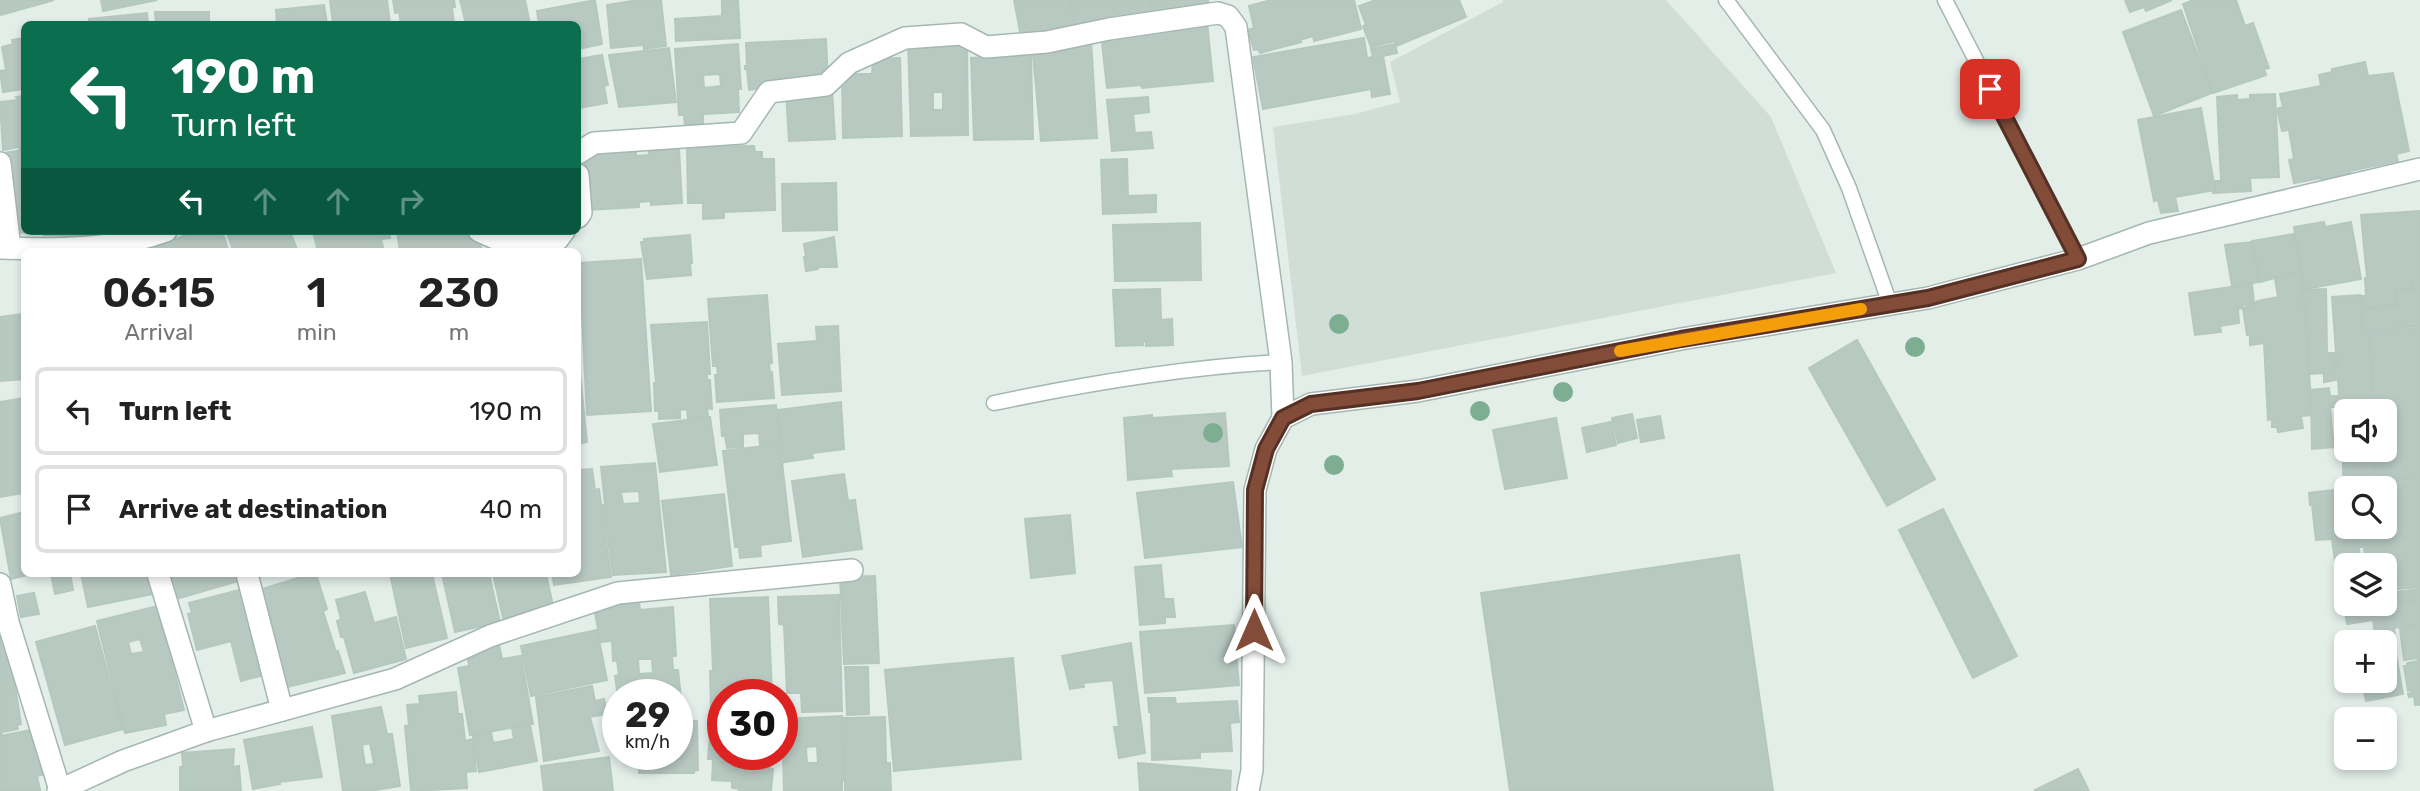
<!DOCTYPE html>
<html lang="en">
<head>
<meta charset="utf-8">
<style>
  :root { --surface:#fff; --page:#f6f6f6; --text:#222; --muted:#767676; --line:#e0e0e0 }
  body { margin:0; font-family:Rubik,sans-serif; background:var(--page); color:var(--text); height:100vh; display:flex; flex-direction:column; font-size:26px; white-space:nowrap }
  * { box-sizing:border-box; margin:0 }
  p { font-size:23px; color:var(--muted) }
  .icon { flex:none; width:38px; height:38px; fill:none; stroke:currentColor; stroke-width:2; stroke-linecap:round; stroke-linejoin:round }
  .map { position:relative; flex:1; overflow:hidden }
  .drawer { position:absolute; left:21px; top:248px; width:560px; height:329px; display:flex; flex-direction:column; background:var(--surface); border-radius:10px; box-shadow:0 4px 10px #0003 }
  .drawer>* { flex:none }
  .guide { position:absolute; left:21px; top:21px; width:560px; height:214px; border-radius:10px; box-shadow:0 4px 10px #0003; background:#0b6e4f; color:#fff; overflow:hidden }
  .fabs { position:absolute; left:2334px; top:399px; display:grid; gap:14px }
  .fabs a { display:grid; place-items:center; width:63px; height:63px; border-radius:10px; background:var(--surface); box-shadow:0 4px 10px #0003; font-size:35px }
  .speed { position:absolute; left:602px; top:679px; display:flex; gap:14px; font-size:35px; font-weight:700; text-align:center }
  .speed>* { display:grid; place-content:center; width:91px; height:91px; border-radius:50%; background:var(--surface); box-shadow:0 4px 10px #0003; line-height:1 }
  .speed small { font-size:18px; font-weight:400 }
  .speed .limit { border:10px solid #d22; background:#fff; color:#111 }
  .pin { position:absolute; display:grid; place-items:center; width:60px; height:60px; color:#fff; margin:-30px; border-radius:14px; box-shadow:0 4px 10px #0006 }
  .me { position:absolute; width:77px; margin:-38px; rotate:0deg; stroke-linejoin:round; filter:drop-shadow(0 0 5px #0008) }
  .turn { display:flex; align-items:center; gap:24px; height:147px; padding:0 35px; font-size:32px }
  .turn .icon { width:91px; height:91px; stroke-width:2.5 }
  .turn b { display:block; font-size:49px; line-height:60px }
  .lanes { display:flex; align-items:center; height:66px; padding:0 35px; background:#0003; justify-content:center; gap:35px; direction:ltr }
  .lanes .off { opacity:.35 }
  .eta { display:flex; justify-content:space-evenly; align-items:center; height:119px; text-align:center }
  .eta b { font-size:42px; font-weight:600; line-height:49px }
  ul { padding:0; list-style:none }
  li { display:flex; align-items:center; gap:21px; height:88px; margin:0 14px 10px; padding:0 21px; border:4px solid var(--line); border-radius:10px }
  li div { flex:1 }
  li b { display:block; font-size:26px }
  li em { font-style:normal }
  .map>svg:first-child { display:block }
</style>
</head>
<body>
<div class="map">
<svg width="2420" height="791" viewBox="0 0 2420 791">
  <rect width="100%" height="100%" fill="#e3eee9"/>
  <polygon fill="#d1ded8" points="1503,0 1666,0 1771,117 1836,273 1302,376 1273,127 1355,114 1400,102 1390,62 1503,2"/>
  <g fill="#b8c9c2" stroke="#b5c8c0" stroke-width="2" fill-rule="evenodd">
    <polygon points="0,0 54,0 1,15"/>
    <polygon points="101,0 157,0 103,11"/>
    <polygon points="330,0 387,0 390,24 333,24"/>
    <polygon points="393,0 454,0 455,7 452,7 454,24 401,24 399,12 395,13"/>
    <polygon points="460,0 525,0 530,24 466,24"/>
    <polygon points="595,0 602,44 578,49 578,24 539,24 537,11"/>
    <polygon points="638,0 661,0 666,46 644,49 644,45 611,48 607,5"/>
    <polygon points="722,0 738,0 740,38 676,41 675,19 722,16"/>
    <polygon points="1014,0 1070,0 1076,34 1022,42"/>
    <polygon points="1070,0 1150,0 1153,18 1076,34"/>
    <polygon points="1150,0 1208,0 1210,10 1154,20"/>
    <polygon points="1271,0 1354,0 1361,29 1314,41 1313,36 1300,40 1301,42 1260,53 1258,49 1254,50 1248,30 1254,28 1249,6"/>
    <polygon points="1376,0 1459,0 1466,17 1396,46 1395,41 1371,47 1363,26 1366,25 1359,6"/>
    <polygon points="2125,0 2172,0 2146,11 2144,7 2130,12"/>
    <polygon points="2194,0 2236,0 2245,26 2253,23 2269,68 2264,69 2266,75 2213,93 2183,4"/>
    <polygon points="324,5 327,24 277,24 276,10"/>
    <polygon points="2181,10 2212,93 2154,116 2123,32"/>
    <polygon points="155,12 209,12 209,24 156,24"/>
    <polygon points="147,13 148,24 89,24 89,19"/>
    <polygon points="1207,21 1213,81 1142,88 1141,85 1107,88 1101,34"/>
    <polygon points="24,38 24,89 3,92 0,71 6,70 2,47 13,44 12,40"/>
    <polygon points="1364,38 1367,58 1373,57 1371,49 1395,44 1397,53 1383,56 1390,94 1372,97 1371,89 1263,109 1253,57"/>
    <polygon points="826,39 828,80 749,90 747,70 745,69 745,66 747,66 746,43"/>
    <path d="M967 39 968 135 911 136 908 41ZM933 92H943V110H933Z"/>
    <polygon points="1091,40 1097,138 1041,141 1032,44"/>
    <path d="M738 44 741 89H738L739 112 703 114V124L685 126 684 115H679L675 49ZM720 74 721 86 704 88 703 75Z"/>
    <polygon points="669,48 676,102 619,107 609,55"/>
    <polygon points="602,55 608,85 604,86 607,103 578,108 578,59"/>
    <polygon points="1031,55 1033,139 974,140 971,58"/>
    <polygon points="900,58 902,136 843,138 842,74 872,74 873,59"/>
    <polygon points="2365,62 2368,76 2393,73 2409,151 2396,154 2398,161 2350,171 2351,176 2322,182 2321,178 2294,183 2289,160 2294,159 2289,130 2282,131 2277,109 2283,107 2280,94 2321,86 2319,75 2332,72 2332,69"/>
    <polygon points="832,89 835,139 789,141 786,92"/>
    <polygon points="2275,94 2279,177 2250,178 2251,191 2213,193 2213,190 2215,190 2215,181 2221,181 2217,97 2237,95 2237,100 2250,99 2250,95"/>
    <polygon points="24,96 24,150 20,150 19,147 3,150 0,102 18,100 16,97"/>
    <polygon points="1148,97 1149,112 1133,114 1135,133 1151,132 1153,148 1112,151 1107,100"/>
    <polygon points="2201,108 2215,190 2175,197 2178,211 2161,213 2158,200 2154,201 2138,120"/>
    <polygon points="754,146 755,152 762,152 762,159 774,159 775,210 724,212 724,218 703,219 703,203 688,203 687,147"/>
    <polygon points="679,149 682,203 651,205 651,201 639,202 639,207 588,210 584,154 636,151 636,156 649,155 649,151"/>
    <polygon points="24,150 24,231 25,233 11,231 3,153"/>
    <polygon points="1127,159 1128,196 1156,195 1156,212 1103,214 1101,160"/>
    <polygon points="836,183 837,230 783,231 782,184"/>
    <polygon points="2420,211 2420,283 2411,283 2412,289 2395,290 2396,305 2361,308 2360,296 2366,296 2365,278 2367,278 2361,215"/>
    <polygon points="2324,222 2325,227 2351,222 2361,279 2305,289 2294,227"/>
    <polygon points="1200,223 1201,280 1115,281 1113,225"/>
    <polygon points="44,231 107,231 107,237 44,235"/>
    <polygon points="198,231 222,231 229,252 157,252 155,246"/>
    <polygon points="226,231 290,231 298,252 234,252"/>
    <polygon points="313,231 389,231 390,238 381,239 384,252 318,252"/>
    <polygon points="397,231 473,231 479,239 482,252 400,252"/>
    <polygon points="2294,234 2301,271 2260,282 2252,241"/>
    <polygon points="690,235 692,263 690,263 691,275 647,279 641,242 644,242 644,239"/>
    <polygon points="834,237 837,267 817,267 818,269 806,271 804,257 806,257 804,244"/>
    <polygon points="2252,242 2259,282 2232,286 2225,245"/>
    <polygon points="641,259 651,411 587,415 582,316 578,316 578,263"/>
    <polygon points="2302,272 2312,415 2301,416 2303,428 2278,432 2277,427 2272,427 2272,419 2268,420 2264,343 2250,345 2250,334 2247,335 2243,308 2258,301 2278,297 2275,279 2287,277 2287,274"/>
    <polygon points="2420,283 2420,326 2363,331 2361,309 2397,306 2396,291 2413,290 2413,284"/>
    <polygon points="2252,284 2254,303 2242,305 2242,308 2238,309 2239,323 2220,326 2221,332 2195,335 2189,293"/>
    <polygon points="1160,289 1161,320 1172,319 1173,345 1146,346 1146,341 1142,342 1143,345 1116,346 1113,290"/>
    <polygon points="2326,289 2327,353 2335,353 2336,380 2324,382 2324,373 2310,374 2303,290"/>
    <polygon points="767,295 772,363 769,364 770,373 772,372 774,398 717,402 715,375 718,375 717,366 713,366 708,299"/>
    <polygon points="2360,295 2362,332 2369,332 2373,406 2340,408 2332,297"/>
    <polygon points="24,314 24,379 0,381 0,317"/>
    <polygon points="707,322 710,374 707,374 707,380 710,380 712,409 707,408 708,417 688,418 687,409 680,410 680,418 659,419 659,411 655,411 654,383 656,383 651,325"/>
    <polygon points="838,326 841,391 782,395 778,344 817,341 816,327"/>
    <polygon points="2420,328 2420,476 2376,479 2374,450 2385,450 2385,432 2399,431 2398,406 2375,407 2369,332"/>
    <polygon points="1857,340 1935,479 1887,506 1809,368"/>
    <polygon points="578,374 580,374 587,442 578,444"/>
    <polygon points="2329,388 2330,396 2337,396 2338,407 2330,407 2334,447 2312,449 2311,390"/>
    <polygon points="24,398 24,493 0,497 0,402"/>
    <polygon points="841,402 844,449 812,453 813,458 784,462 777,410"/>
    <polygon points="776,405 780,444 760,446 759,433 743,434 743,447 727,448 725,436 722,436 720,410"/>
    <polygon points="2397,408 2399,431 2385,431 2385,411 2347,411 2347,450 2367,450 2367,459 2373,459 2375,480 2364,484 2364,487 2347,488 2344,491 2342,443 2344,443 2340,411"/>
    <polygon points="1225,413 1229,466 1171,469 1172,476 1128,480 1124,418 1152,415 1152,418"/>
    <polygon points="1632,414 1637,438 1618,443 1612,418"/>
    <polygon points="1660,416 1664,438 1641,442 1637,420"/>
    <polygon points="710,417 717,465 660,472 653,424"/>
    <polygon points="1556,418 1567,478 1505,489 1493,430"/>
    <polygon points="1611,422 1616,445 1587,452 1582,428"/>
    <polygon points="780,444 791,541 760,545 761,556 740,558 739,547 735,547 723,451"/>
    <path d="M655 463 666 572 613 575 603 505H605L601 467ZM639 491 640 503 623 504 621 492Z"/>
    <polygon points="592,469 595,490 599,489 611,577 554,585 552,574 578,574 578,470"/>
    <polygon points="844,474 848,501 855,500 862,549 803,557 792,481"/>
    <polygon points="2420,476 2420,587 2387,590 2385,557 2365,559 2364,547 2360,547 2358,527 2385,527 2385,488 2360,488 2366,487 2365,484 2372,484 2371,481"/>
    <polygon points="1233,482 1242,547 1145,558 1137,493"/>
    <polygon points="2342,489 2343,499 2347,498 2347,527 2356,527 2360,558 2335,561 2332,539 2316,540 2312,505 2310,505 2309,493"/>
    <polygon points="724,494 732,566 671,575 662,501"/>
    <polygon points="1943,509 2017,656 1973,678 1899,530"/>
    <polygon points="24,512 24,574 31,574 11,579 0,518"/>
    <polygon points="1070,515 1075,573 1031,578 1025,519"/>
    <polygon points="1739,555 1773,791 1510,791 1481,593"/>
    <polygon points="2363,559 2364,562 2383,559 2384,565 2353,565 2353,561"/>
    <polygon points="1161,565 1164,599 1173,599 1175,617 1165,617 1165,623 1140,625 1135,567"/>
    <polygon points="2347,568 2347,604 2385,604 2385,576 2388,593 2420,589 2420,599 2390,603 2396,642 2376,642 2373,620 2347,624 2339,570"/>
    <polygon points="51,574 70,574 73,590 55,594"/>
    <polygon points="81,574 149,574 153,594 88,607"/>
    <polygon points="166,574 243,574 245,579 173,600"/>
    <polygon points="311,574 316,574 327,609 323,611 336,652 338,651 345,673 283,688 259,590"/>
    <polygon points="390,574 432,574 447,638 406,648"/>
    <polygon points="442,574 489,574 500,622 455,632"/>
    <polygon points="493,574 546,574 554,610 504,622"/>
    <polygon points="875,576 879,663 844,664 840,577"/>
    <polygon points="243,589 264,675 241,681 231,641 197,650 188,614 192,613 189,603"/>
    <polygon points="365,592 374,623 396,617 406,659 354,673 344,637 341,637 337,621 341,619 336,600"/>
    <polygon points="34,593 39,614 21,617 17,596"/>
    <path d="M638 595 640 610 673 607 676 656H672L673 670H678L681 698 677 699V695H618V697L615 676 619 675 617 660 613 661 612 641 600 642 595 612 599 611V605ZM638 659H652L653 673 639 674Z"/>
    <polygon points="839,595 842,711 802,712 801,693 787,693 784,625 779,624 778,597"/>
    <polygon points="768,597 772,695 723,695 723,713 711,713 710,671 713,671 710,599"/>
    <polygon points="2420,600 2420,625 2394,628 2391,604"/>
    <path d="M158 606 184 710 164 714 166 725 125 733 97 621ZM140 639 144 652 131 654 128 642Z"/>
    <polygon points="1234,625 1239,685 1145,693 1140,632"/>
    <polygon points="95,626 123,729 65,745 36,642"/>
    <polygon points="2420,626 2420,654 2417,654 2418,658 2404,660 2400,629"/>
    <polygon points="597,630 607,680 531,696 521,646"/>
    <polygon points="7,635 21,724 17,725 18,729 2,732 2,735 0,735 0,636"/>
    <polygon points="1131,643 1145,753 1119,758 1114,727 1119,727 1113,680 1083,683 1084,687 1070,689 1062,656"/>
    <polygon points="2394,643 2403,694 2366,701 2362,681 2385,681 2385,645"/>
    <polygon points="499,645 502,659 521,656 533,724 470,735 458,668 469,666 467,651"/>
    <polygon points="2417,655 2420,655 2420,706 2420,704 2415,705 2414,696 2409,697 2408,694 2412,693 2411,690 2408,691 2404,666 2407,666 2407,663 2418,661"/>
    <polygon points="1013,658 1021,759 894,771 885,670"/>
    <polygon points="845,667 868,667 869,714 847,715"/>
    <polygon points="592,686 595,701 604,699 607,714 590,717 599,751 544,761 536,697"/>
    <polygon points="456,692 458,714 462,714 465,741 473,739 476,771 466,772 467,788 411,791 405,726 409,725 407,705 420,704 419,696"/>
    <polygon points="1148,698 1175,698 1176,704 1237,701 1239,722 1230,723 1232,751 1200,752 1200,758 1152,760 1151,712 1149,712"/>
    <path d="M381 707 387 734H392L400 786 370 791H343L332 716ZM370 743 374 764 365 765 362 745Z"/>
    <path d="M842 716 844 780H842V791H784L782 719ZM817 746 818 763H807L806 747Z"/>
    <polygon points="885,717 886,763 890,763 891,791 845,791 844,718"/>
    <polygon points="677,721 697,721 698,770 694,771 694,773 639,773 638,754 677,754"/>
    <polygon points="711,722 723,722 723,754 770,754 769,768 773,769 771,791 739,791 739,789 732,788 732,781 712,780 713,759 708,759"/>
    <polygon points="530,725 537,761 479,772 473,736 491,732 493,743 514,739 512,728"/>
    <polygon points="312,727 322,777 279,782 280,784 253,789 244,740"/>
    <polygon points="36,729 45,774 37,776 40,790 0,791 0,736"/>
    <polygon points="234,749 233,767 239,766 241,791 180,791 180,767 183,767 182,753"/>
    <polygon points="609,757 613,791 544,791 541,766"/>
    <polygon points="1138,763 1231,771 1230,791 1140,791"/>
    <polygon points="2078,769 2089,791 2036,791 2035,790"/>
  </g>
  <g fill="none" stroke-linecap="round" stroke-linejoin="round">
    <defs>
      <g id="service">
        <polyline points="1726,0 1823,130 1849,188 1890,304"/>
        <polyline points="1945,0 2078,259"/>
        <path d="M994 403C1089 383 1184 367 1281 362"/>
      </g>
      <g id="minor">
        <polyline points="578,153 594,143 741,133 769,92 826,85 849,63 905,38 961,34 986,47 1047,42 1109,29 1218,13 1228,16 1236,27 1281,362 1283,418"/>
        <polyline points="0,163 10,248"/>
        <polyline points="578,175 581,213 578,217"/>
        <polyline points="479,231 506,243 558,239 564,231"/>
        <path d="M0 248C54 250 114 250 166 231"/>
        <polyline points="158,574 206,731"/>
        <polyline points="247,574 282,710"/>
        <polyline points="0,584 8,622 60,790"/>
        <polyline points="58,791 123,761 206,731 395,679 490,636 618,593 852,570"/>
        <polyline points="1248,791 1252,770 1255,490 1266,449 1283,418 1311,404 1418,391 1681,339 1928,298 2078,259 2149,233 2420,169"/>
      </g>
    </defs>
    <use href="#service" stroke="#a5b7b1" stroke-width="17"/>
    <use href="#minor" stroke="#a5b7b1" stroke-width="24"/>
    <use href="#service" stroke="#fff" stroke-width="14"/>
    <use href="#minor" stroke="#fff" stroke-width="21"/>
  </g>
  <g fill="#7dae91">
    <circle cx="1339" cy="324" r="10"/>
    <circle cx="1915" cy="347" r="10"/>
    <circle cx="1563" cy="392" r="10"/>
    <circle cx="1480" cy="411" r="10"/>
    <circle cx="1213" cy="433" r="10"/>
    <circle cx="1334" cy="465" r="10"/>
  </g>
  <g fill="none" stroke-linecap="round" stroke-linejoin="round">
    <defs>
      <polyline id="route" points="1254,630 1255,490 1266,449 1283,418 1311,404 1418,391 1681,339 1928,298 2078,259 1990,89"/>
    </defs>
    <use href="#route" stroke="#553125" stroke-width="18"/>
    <use href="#route" stroke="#834c39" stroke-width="12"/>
    <polyline stroke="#f59e0b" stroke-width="12" points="1620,351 1861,309"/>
  </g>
</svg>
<div class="fabs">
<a><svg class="icon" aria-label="sound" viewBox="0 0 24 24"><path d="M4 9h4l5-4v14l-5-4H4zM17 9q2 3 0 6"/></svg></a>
<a><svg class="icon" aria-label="search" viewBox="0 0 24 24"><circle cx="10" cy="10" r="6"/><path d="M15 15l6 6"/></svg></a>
<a><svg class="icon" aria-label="layers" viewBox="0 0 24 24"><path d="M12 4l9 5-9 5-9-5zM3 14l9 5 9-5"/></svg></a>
<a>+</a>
<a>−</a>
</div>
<div class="speed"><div>29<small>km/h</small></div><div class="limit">30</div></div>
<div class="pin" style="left:1990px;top:89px;background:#d93025"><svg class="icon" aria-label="arrive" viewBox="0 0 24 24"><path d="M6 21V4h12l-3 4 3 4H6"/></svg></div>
<svg class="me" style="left:1254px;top:630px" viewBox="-20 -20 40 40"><path d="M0-17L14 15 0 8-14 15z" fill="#834c39" stroke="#fff" stroke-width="4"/></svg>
<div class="guide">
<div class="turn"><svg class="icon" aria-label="left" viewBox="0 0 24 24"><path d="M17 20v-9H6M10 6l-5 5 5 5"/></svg><div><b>190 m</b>Turn left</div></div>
<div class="lanes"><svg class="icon" aria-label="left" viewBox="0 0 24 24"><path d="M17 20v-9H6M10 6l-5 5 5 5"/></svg><svg class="icon off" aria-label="ahead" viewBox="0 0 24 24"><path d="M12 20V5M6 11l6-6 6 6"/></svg><svg class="icon off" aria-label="ahead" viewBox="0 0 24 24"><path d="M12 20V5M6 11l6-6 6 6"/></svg><svg class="icon off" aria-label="right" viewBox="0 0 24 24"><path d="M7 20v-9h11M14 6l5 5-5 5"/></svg></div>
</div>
<section class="drawer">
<div class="eta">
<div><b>06:15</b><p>Arrival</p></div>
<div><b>1</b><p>min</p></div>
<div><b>230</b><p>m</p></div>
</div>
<ul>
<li><svg class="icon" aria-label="left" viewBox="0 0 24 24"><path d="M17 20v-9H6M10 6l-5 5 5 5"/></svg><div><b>Turn left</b></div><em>190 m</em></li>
<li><svg class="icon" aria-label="arrive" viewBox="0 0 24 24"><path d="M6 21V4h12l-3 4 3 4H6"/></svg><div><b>Arrive at destination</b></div><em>40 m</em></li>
</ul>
</section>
</div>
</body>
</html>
